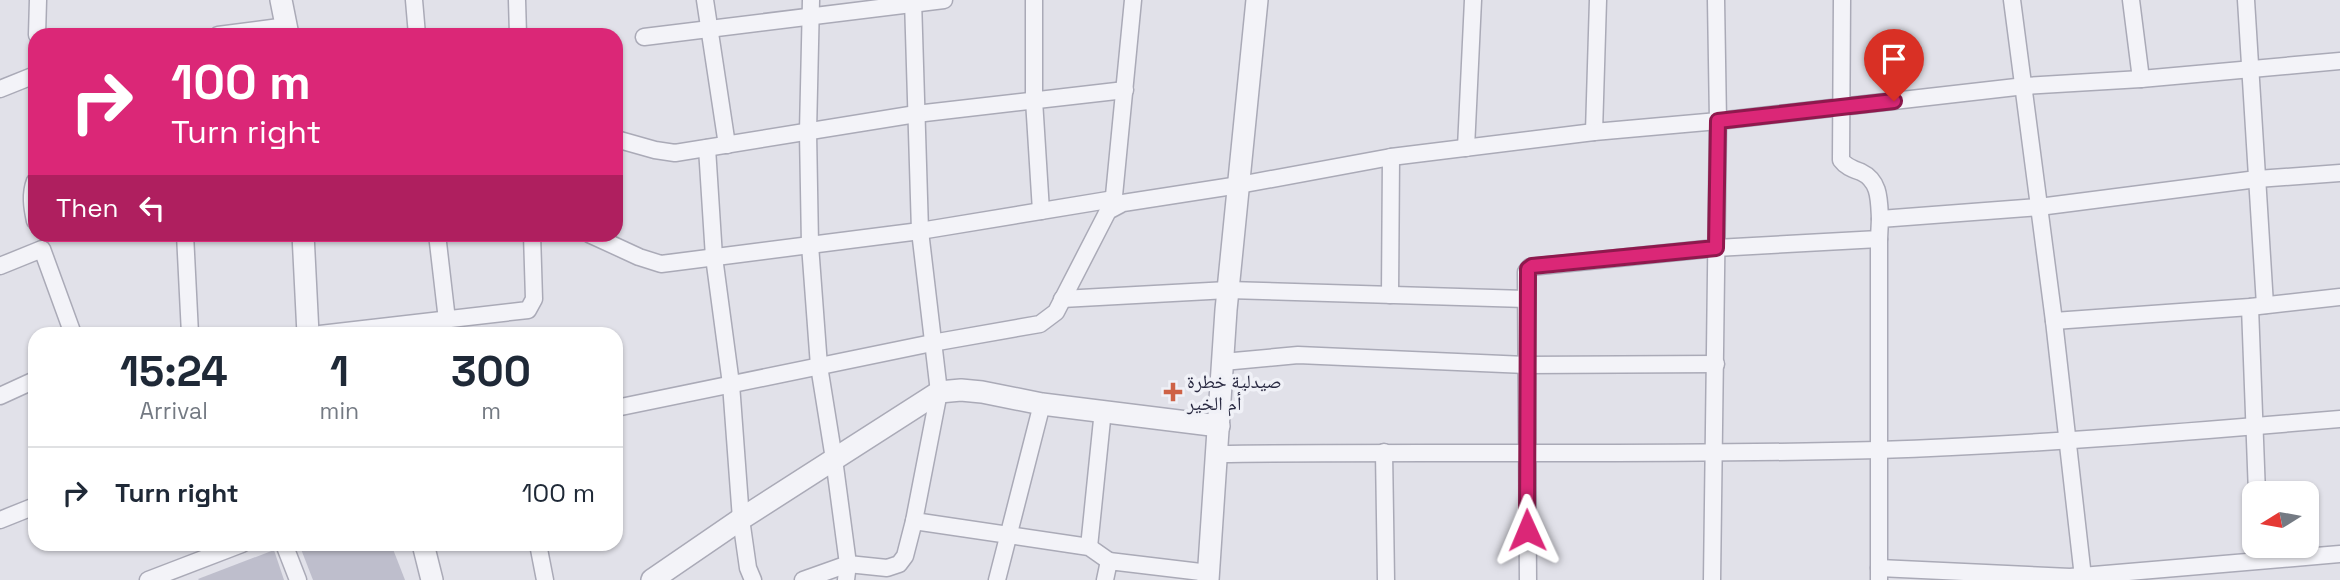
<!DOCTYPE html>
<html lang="en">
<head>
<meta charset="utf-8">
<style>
  :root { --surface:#fff; --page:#f2f2f3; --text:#1f2937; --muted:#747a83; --line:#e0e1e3 }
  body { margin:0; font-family:"Space Grotesk","Noto Naskh Arabic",sans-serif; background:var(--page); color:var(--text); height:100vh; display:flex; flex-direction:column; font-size:26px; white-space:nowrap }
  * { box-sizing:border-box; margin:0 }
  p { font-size:23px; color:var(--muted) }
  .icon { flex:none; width:38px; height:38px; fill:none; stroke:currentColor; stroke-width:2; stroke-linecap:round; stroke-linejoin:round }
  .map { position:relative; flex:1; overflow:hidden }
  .sheet { position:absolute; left:28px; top:327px; width:595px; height:224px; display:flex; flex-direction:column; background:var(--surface); border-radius:21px; box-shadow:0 2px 5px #0004 }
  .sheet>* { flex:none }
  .top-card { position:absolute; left:28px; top:28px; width:595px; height:214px; border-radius:21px; box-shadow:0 2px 5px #0004; background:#db2777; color:#fff; overflow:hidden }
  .needle { width:46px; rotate:259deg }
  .tools { position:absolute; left:2242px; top:481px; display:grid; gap:14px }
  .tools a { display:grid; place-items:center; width:77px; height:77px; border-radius:14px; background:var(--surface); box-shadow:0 2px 5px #0004; font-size:35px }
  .pin { position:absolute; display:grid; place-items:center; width:60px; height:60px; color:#fff; margin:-72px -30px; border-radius:50% 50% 50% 0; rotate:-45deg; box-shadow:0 0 7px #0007 }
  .pin .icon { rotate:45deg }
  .me { position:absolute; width:77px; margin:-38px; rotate:359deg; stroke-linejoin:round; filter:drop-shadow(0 0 5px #0008) }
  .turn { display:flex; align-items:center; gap:24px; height:147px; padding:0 28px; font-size:32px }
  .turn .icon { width:91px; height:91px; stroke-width:2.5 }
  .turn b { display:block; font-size:49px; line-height:60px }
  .then { display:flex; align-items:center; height:66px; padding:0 28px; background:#0003; gap:14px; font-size:26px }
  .eta { display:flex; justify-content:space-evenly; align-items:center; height:119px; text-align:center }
  .eta b { font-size:42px; font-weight:700; line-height:49px }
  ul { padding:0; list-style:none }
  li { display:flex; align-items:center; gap:21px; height:91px; padding:0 28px; border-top:2px solid var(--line) }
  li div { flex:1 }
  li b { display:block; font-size:26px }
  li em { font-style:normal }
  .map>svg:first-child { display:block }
</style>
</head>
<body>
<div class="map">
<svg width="2340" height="580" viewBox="0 0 2340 580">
  <rect width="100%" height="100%" fill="#e1e1e9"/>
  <g fill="#bebecc">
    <polygon points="299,544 391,544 405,580 313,580"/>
    <polygon points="274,550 284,580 199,580 198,579"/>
  </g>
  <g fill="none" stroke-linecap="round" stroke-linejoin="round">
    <defs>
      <g id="minor">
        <polyline points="414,0 417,35"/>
        <polyline points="517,0 518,35"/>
        <polyline points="705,0 727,145"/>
        <polyline points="811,0 808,132 810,245 819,366 834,459 848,564 846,580"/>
        <polyline points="1034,0 1034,100 1041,211"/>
        <polyline points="1598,0 1594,132 1718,121 2025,86 2141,79 2340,61"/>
        <path d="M1842 0 1841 160C1846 167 1853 169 1861 172 1880 181 1879 200 1880 219"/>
        <polyline points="2012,0 2054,321 2083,577"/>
        <polyline points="2131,0 2141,79"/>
        <polyline points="2246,0 2265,305"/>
        <polyline points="37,35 38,0"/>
        <polyline points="218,35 287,26"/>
        <polyline points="644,37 944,0"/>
        <polyline points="0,89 35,75"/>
        <polyline points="616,139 655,150 675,153 916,114 1125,90"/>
        <polyline points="707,148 714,257 731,384 741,519 748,568 753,580"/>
        <polyline points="1466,148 1473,0"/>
        <path d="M35 181C30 194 32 207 35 221"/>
        <polyline points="1113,206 1133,0"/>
        <polyline points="185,234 190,334"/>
        <polyline points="437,234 447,320"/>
        <polyline points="589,234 639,257 661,264 920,231 1114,199"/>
        <polyline points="1879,239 1879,580"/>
        <polyline points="0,266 42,249 73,334"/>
        <polyline points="1390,295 1391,157"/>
        <polyline points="1062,299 1228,290 1526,299"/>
        <polyline points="2250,307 2257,494"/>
        <polyline points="2054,321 2250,307 2340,297"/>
        <polyline points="320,334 528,310 534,299 532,234"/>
        <polyline points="1223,362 1298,355 1526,365 1716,364"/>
        <polyline points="0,396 35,380"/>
        <polyline points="616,408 932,343 1040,324 1056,312 1108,211 1123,203 1239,185 1391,157 1594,132"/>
        <polyline points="1384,452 1386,580"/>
        <path d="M1217 454C1438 451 1658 456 1878 450 2032 445 2186 432 2340 419"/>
        <polyline points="0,520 35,506"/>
        <polyline points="914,521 1089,547 1109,561"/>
        <polyline points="284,544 298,580"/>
        <polyline points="538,544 545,580"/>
        <polyline points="1089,547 1103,410"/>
        <polyline points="1879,568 2070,577 2340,554"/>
        <polyline points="148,580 242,544"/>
        <polyline points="803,580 848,564 887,568 899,564 905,556 914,521 939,392 920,231 913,0"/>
        <polyline points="997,580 1042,404"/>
        <polyline points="1105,580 1109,561 1209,573"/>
        <polyline points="1528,580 1526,272 1530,267 1716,248 1879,239 1880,219 2039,207 2257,179 2340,173"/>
        <polyline points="1712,580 1718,121 1716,0"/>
      </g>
      <g id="tertiary">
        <polyline points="281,0 288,35"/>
        <polyline points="303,234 308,334"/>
        <polyline points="423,544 432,580"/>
        <polyline points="652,580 741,519 939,392 961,390 982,392 1042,404 1219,426"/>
        <polyline points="1208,580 1226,310 1257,0"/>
      </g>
    </defs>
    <use href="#minor" stroke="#aaaab7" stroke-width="19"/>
    <use href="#tertiary" stroke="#aaaab7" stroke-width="24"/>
    <use href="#minor" stroke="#f3f3f8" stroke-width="16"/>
    <use href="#tertiary" stroke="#f3f3f8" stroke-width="21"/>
  </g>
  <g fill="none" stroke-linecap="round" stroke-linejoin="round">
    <defs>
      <polyline id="route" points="1527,530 1528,269 1532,266 1716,248 1718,121 1894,101"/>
    </defs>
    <use href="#route" stroke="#8e194d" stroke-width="18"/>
    <use href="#route" stroke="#db2777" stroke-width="12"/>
  </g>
  <path fill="#ce6246" stroke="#f0f1f7" stroke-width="2.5" d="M1169.5 381.5h7v7h7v7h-7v7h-7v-7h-7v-7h7z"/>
  <g text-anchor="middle" stroke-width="7" stroke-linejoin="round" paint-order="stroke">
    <g font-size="19" fill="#292941" stroke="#f0f1f7" text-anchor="start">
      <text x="1187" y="388">صيدلية خطرة<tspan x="1187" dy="22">أم الخير</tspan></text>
    </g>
  </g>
</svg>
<div class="tools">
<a><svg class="needle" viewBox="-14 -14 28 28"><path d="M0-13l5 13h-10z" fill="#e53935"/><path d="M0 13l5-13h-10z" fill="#747a83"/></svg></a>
</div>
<div class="pin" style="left:1894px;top:101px;background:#d93025"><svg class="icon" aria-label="arrive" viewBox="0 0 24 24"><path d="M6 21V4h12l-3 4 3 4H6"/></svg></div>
<svg class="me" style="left:1527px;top:530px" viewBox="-20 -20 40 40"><path d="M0-17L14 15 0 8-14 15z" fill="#db2777" stroke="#fff" stroke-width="4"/></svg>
<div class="top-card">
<div class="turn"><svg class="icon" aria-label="right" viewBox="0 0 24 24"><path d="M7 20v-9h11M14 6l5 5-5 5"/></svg><div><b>100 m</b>Turn right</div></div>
<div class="then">Then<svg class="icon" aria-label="left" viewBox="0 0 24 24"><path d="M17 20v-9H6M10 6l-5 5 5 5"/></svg></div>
</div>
<section class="sheet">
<div class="eta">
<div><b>15:24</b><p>Arrival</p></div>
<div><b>1</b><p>min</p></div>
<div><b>300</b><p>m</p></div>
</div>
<ul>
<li><svg class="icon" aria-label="right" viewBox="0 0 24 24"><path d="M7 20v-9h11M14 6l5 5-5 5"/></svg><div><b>Turn right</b></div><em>100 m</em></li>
</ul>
</section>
</div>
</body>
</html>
